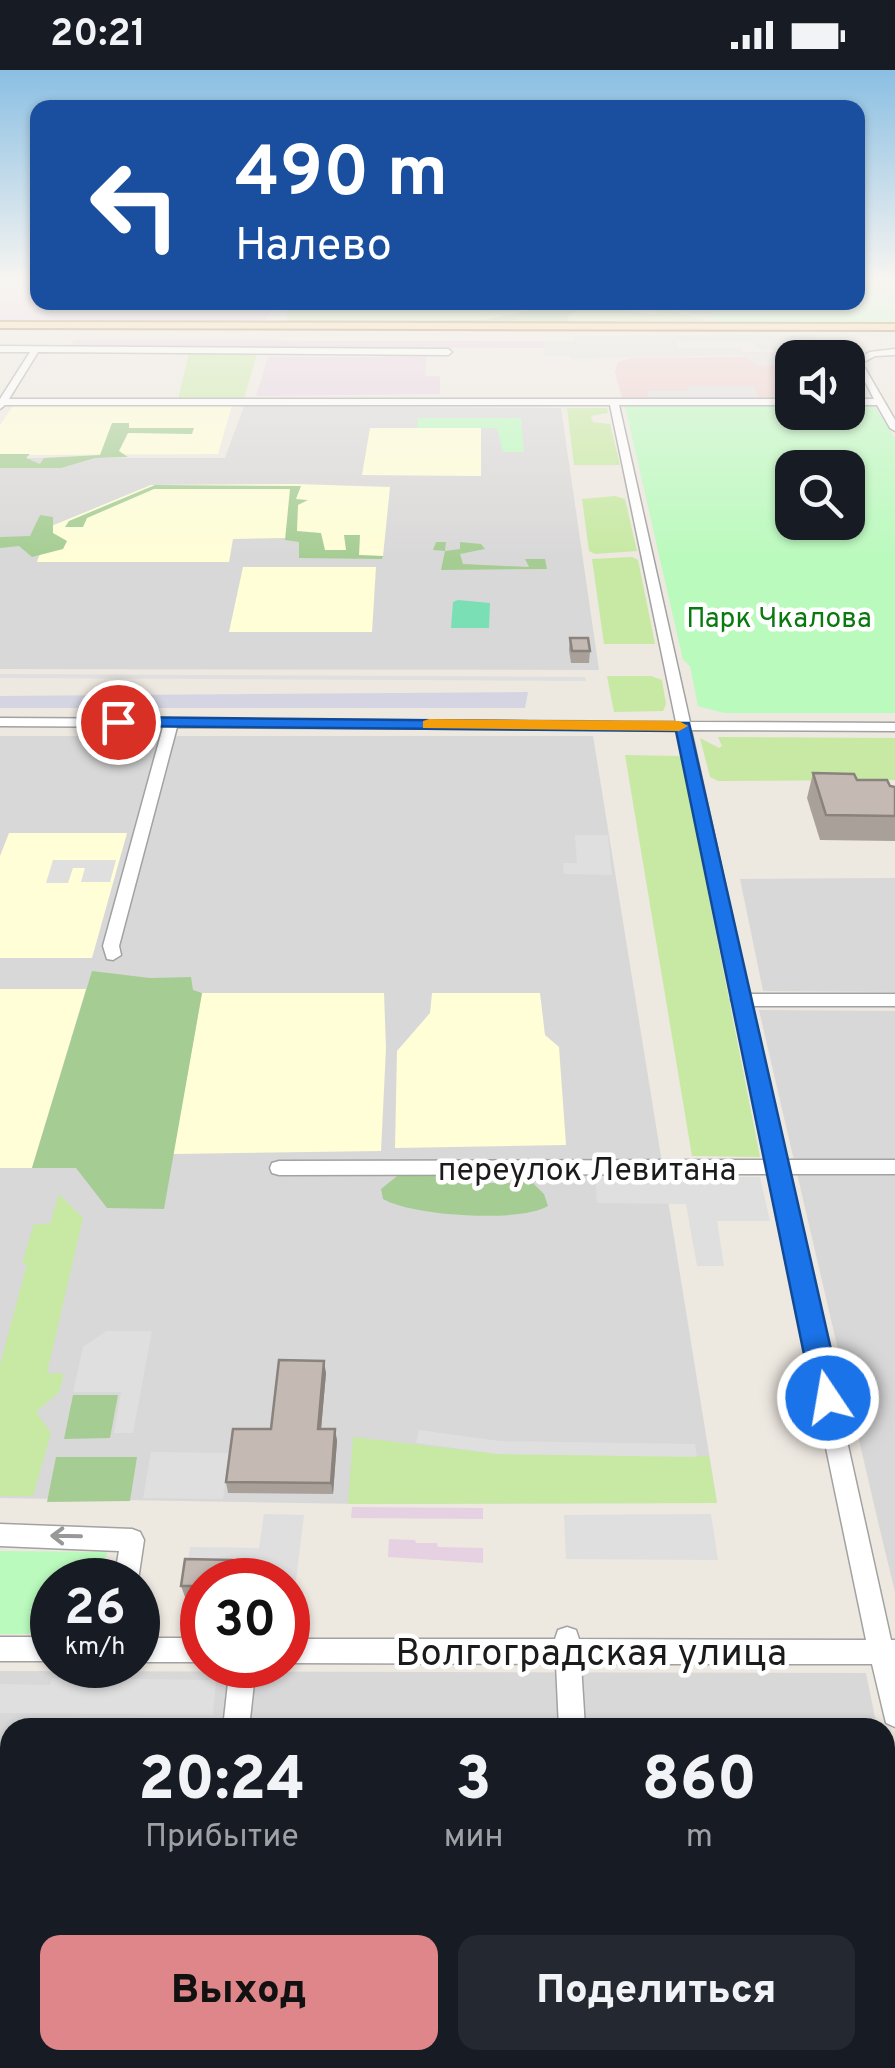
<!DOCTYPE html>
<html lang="ru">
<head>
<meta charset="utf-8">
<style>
  :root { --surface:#171b24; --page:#242831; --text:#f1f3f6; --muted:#9ea1a6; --accent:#de8689 }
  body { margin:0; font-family:Overpass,sans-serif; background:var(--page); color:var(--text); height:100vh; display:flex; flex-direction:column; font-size:38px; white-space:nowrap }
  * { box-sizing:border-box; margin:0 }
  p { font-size:32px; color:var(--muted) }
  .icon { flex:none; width:55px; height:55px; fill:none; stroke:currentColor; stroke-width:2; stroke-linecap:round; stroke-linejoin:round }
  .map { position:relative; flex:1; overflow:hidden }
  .side { position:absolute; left:0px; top:1648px; width:895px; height:352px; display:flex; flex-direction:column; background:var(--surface); border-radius:30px 30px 0 0; box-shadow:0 2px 8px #0004 }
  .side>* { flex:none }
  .top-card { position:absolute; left:30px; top:30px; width:835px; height:210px; border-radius:20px; box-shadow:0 2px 8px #0004; background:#1a4fa0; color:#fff; overflow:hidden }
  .buttons { position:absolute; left:775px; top:270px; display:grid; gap:20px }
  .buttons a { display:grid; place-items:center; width:90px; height:90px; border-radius:20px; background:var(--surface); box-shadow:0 2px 8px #0004; font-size:50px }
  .speed { position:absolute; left:30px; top:1488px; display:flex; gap:20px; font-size:50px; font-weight:700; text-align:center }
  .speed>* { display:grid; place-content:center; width:130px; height:130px; border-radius:50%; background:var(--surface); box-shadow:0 2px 8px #0004; line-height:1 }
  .speed small { font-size:25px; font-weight:400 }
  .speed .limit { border:15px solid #d22; background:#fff; color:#111 }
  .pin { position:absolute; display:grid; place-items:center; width:85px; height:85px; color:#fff; margin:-42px; border:5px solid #fff; border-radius:50%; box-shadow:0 2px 10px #0007 }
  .me { position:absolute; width:110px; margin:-55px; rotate:348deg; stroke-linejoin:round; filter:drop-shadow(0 0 8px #0008) }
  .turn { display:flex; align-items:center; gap:35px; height:210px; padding:0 40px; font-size:45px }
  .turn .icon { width:130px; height:130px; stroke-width:2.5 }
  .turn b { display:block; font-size:70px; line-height:85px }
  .eta { display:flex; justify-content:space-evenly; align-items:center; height:170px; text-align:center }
  .eta b { font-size:60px; font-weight:800; line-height:70px }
  .primary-button { display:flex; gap:20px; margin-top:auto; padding:20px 40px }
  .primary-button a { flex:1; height:115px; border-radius:20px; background:var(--accent); color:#111; font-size:40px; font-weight:800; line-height:115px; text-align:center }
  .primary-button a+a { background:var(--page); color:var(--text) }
  .status { display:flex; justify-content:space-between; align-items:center; height:70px; padding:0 50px; background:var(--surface); direction:ltr }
  .status svg { height:28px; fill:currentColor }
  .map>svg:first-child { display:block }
</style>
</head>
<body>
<div class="status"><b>20:21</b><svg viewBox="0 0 49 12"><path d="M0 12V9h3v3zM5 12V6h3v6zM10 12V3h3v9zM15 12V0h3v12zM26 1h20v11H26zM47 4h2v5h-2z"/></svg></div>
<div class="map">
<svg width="895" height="1998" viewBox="0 0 895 1998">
  <rect width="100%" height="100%" fill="#ede8e0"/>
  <g fill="#d9d8d8">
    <polygon points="244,336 561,338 599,600 0,599 0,388 225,388"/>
    <polygon points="0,666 593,666 717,1433 360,1434 0,1428"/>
    <polygon points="895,808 895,922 763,921 740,809"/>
    <polygon points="759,940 895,941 895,1522 879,1456"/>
    <polygon points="0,1601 866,1603 877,1657 10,1658 10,1990 885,1990 885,1693 895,1741 895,1998 0,1998"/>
  </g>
  <polygon fill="#efcece" points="742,282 830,283 832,287 792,288 792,328 622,328 615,302 618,292 632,288 744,287"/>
  <g fill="#e6d1e3">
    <polygon points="37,211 38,232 277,233 266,250 0,250 0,214"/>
    <polygon points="74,270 544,271 545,278 70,277"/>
    <polygon points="383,283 427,283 425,306 440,306 440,324 256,326 268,287 382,287"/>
    <polygon points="352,1437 483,1438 483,1449 351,1448"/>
    <polygon points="389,1469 415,1470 416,1473 437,1473 438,1477 483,1478 483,1493 388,1487"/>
  </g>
  <g fill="#fffed7">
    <polygon points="232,335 218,384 0,385 0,355 13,336"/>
    <polygon points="370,358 481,358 481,406 362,405"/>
    <polygon points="296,414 390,417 383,486 315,485 317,468 284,468 233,469 229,492 37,492 49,457 151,415"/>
    <polygon points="243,497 376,497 372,562 229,562"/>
    <polygon points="9,763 127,763 92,888 0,888 0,786"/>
    <polygon points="0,919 86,919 32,1098 0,1098"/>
    <polygon points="202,923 384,923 386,978 381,1081 173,1084"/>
    <polygon points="432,923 540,923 545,965 559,977 566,1075 395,1078 397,981 430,943"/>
  </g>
  <g fill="#c7e9a3">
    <polygon points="612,232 629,241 656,245 660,238 709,251 569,251 568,246 595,233"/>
    <polygon points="288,233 564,233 483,250 287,250"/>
    <polygon points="189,283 257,284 244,329 178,329"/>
    <polygon points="567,338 607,338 608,343 591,346 593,352 610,354 620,395 574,395"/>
    <polygon points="615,426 625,429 637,481 595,484 589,481 582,429"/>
    <polygon points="632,487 638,490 655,574 604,574 592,489"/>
    <polygon points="607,606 651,606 662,610 666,634 663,641 614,642"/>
    <polygon points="718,667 895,668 895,710 718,711 710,707 700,668 719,678 722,676"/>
    <polygon points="625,685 681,686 760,1087 692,1086"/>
    <polygon points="59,1124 83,1148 47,1303 64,1304 59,1322 36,1342 51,1363 33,1426 0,1426 0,1295 27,1194 22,1193 34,1154 50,1154"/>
    <polygon points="353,1367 498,1384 709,1386 717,1433 348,1434"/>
  </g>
  <g fill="#a5cd93">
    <polygon points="595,232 568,246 569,251 712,254 275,253 287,250 483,250 564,233"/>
    <polygon points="112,353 129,353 129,358 194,358 192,364 128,363 119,381 128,387 95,388 61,398 0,398 0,384 30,384 26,388 40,394 44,388 100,385"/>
    <polygon points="155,415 301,416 296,429 308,430 298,435 297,461 321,463 325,480 346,480 344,465 360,465 359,485 383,486 382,489 299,488 299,472 285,470 290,419 154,419 87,448 83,457 65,457 69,451"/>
    <polygon points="40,445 53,447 53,463 67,471 63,479 32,487 19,476 0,478 0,467 30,466"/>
    <polygon points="436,472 446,472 445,481 460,479 460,472 481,474 485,479 460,484 463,494 529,497 525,489 545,489 547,499 441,500 445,481 433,480"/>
    <polygon points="92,901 150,908 191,907 193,920 202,923 164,1139 107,1138 76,1098 32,1098"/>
    <path d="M402 1102 436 1103 441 1113H515L529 1109 544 1124 548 1136C520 1153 412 1146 383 1129L381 1119Z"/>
    <polygon points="73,1325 118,1325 110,1368 64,1369"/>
    <polygon points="56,1387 137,1387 130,1431 47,1432"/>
  </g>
  <g fill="#bafabd" fill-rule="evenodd">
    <polygon points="858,208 895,208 895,254 732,254 655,233 858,232"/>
    <path d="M632 334H792V342H848V334L875 337 895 368V643H724L698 636 690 596 683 590 625 336ZM792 398H848V452H792Z"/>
    <polygon points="418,348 521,348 524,382 503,382 497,358 417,358"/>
    <polygon points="0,1481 107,1482 101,1510 52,1510 52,1564 0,1564"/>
  </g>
  <polygon fill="#7bdfb6" points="458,530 490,533 489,558 451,558 453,532"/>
  <g fill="#dfdfdf">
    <polygon points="815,265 819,280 761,280 751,271 676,272 679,278 741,278 742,283 825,283 832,287 792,288 792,295 758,295 742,285 571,289 570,286 545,286 545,271 575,271 575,266"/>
    <polygon points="688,316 754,316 758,328 649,327 647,321 688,321"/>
    <polygon points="0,604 585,607 586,611 0,608"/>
    <polygon points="575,765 608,765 612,805 564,804 563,793 577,793"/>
    <polygon points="53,790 116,790 110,812 81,812 85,798 73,798 68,813 46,813"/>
    <polygon points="595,1106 760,1107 770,1151 717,1151 724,1196 697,1196 686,1134 597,1133"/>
    <polygon points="106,1261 152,1261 133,1363 114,1363 121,1322 73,1322 83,1277"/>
    <polygon points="419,1360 499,1371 695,1374 697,1387 498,1384 416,1373"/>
    <polygon points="151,1382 229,1383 223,1429 143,1428"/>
    <polygon points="264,1444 304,1445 296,1510 243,1508 244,1493 188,1493 190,1477 259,1478"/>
    <polygon points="711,1444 718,1490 566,1489 564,1445"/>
    <polygon points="52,1608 216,1610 213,1645 0,1643 0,1614 50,1615"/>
  </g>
  <polygon fill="#d4d4e2" points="528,622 525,638 0,638 0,626"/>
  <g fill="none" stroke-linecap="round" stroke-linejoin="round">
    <defs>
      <g id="minor">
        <polygon points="0,276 448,279 452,282 448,285 38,282 9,329 792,329 792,335 619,335 690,652 895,653 895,661 691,660 749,924 895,924 895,936 751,936 785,1090 895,1090 895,1104 788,1104 891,1570 895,1570 895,1657 886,1653 872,1594 581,1594 585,1658 559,1658 556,1594 288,1593 288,1569 555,1569 558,1560 567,1557 576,1560 579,1569 866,1570 769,1104 279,1105 272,1103 270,1098 272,1093 279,1091 766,1090 734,934 731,930 733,926 678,660 177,657 119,876 121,885 113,890 107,889 103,876 163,657 0,656 0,648 676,652 610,335 5,335 0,339 0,329 30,282 0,282"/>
        <polygon points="895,279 895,285 875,286 862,293 895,350 895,361 890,358 877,335 848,335 848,329 874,329 854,290 870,282"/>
        <polygon points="0,1454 132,1459 140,1462 144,1470 138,1510 114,1510 119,1481 0,1476"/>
        <rect x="0" y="1567" width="52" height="24"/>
        <rect x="138" y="1568" width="64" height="24"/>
        <polygon points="230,1595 256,1595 249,1658 223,1658"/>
        <polygon points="184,1990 214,1990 213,1998 183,1998"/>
        <rect x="576" y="1990" width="30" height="8"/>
      </g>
      <polygon id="major" points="0,252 895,254 895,260 0,258"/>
    </defs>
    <use href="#minor" stroke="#a2a2a2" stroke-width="3"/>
    <use href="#major" stroke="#925e00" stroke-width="4"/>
    <use href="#minor" fill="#fff" fill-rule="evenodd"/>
    <use href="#major" fill="#fdce94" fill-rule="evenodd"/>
  </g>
  <g fill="#a9a09a">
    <polygon points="570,568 590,581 589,593 571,593 569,580"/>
    <polygon points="813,703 895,717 895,771 820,770 807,728"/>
    <polygon points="326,1303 321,1359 335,1359 337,1371 333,1424 228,1423 226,1412 271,1359"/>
    <polygon points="235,1501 234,1510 202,1510 202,1527 185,1527 181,1516"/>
  </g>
  <g fill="#89827d">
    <polygon points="324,1291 326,1303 320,1371 318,1359"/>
    <polygon points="335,1359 337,1371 333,1424 331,1413"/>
    <polygon points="232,1490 235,1501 234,1510 229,1510"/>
    <polygon points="0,1820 7,1827 0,1859"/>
  </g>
  <g fill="#c4bab3" stroke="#89827d" stroke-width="2.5">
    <polygon points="570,568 588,568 590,581 572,581"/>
    <polygon points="813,703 854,704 857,710 887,710 890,716 895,717 895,746 826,745"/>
    <polygon points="279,1290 324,1291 318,1359 335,1359 331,1413 226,1412 233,1359 271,1359"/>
    <polygon points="185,1489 232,1490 229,1510 202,1510 202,1516 181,1516"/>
  </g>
  <defs><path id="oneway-shaft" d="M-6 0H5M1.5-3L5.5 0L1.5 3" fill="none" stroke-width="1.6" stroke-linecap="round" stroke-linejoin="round" transform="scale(2.5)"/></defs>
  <use stroke="#989898" href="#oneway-shaft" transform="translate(66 1466) rotate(-179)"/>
  <linearGradient id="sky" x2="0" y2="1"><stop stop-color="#8abfe3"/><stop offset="0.43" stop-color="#f7f5f1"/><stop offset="1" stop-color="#f7f5f1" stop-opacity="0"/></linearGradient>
  <rect width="895" height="488" fill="url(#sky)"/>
  <polygon fill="#1a73e8" stroke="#114b97" stroke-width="2.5" points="118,647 689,653 842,1328 837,1337 828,1340 818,1337 813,1328 676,661 112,656 112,649"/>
  <polygon fill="#f59e0b" points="429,649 679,651 688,656 679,661 423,658 423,651"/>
  <g text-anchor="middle" stroke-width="9" stroke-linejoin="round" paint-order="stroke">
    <g font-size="28" fill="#097910" stroke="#fff">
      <text x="779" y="557">Парк Чкалова</text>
    </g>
    <g font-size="32" fill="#1b1b1b" stroke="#fff">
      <text x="587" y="1110">переулок Левитана</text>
    </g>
    <g font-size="38" fill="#1b1b1b" stroke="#fff">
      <text x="591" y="1595">Волгоградская улица</text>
    </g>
  </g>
</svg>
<div class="buttons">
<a><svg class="icon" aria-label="sound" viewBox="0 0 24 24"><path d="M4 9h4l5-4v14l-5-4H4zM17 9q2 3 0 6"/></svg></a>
<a><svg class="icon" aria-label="search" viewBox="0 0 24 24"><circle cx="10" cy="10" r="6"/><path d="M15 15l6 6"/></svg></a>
</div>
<div class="speed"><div>26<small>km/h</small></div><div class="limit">30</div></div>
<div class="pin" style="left:118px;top:652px;background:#d93025"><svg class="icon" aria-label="arrive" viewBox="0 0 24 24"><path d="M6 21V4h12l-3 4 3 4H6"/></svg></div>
<svg class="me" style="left:828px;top:1328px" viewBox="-20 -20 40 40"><circle r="17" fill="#1a73e8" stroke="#fff" stroke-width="3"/><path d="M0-11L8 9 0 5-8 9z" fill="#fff"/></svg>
<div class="top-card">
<div class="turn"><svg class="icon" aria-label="left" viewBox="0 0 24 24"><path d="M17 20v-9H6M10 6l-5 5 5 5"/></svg><div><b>490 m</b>Налево</div></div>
</div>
<section class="side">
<div class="eta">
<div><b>20:24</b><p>Прибытие</p></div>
<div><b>3</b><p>мин</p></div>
<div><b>860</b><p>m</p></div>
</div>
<div class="primary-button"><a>Выход</a><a>Поделиться</a></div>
</section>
</div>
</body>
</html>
